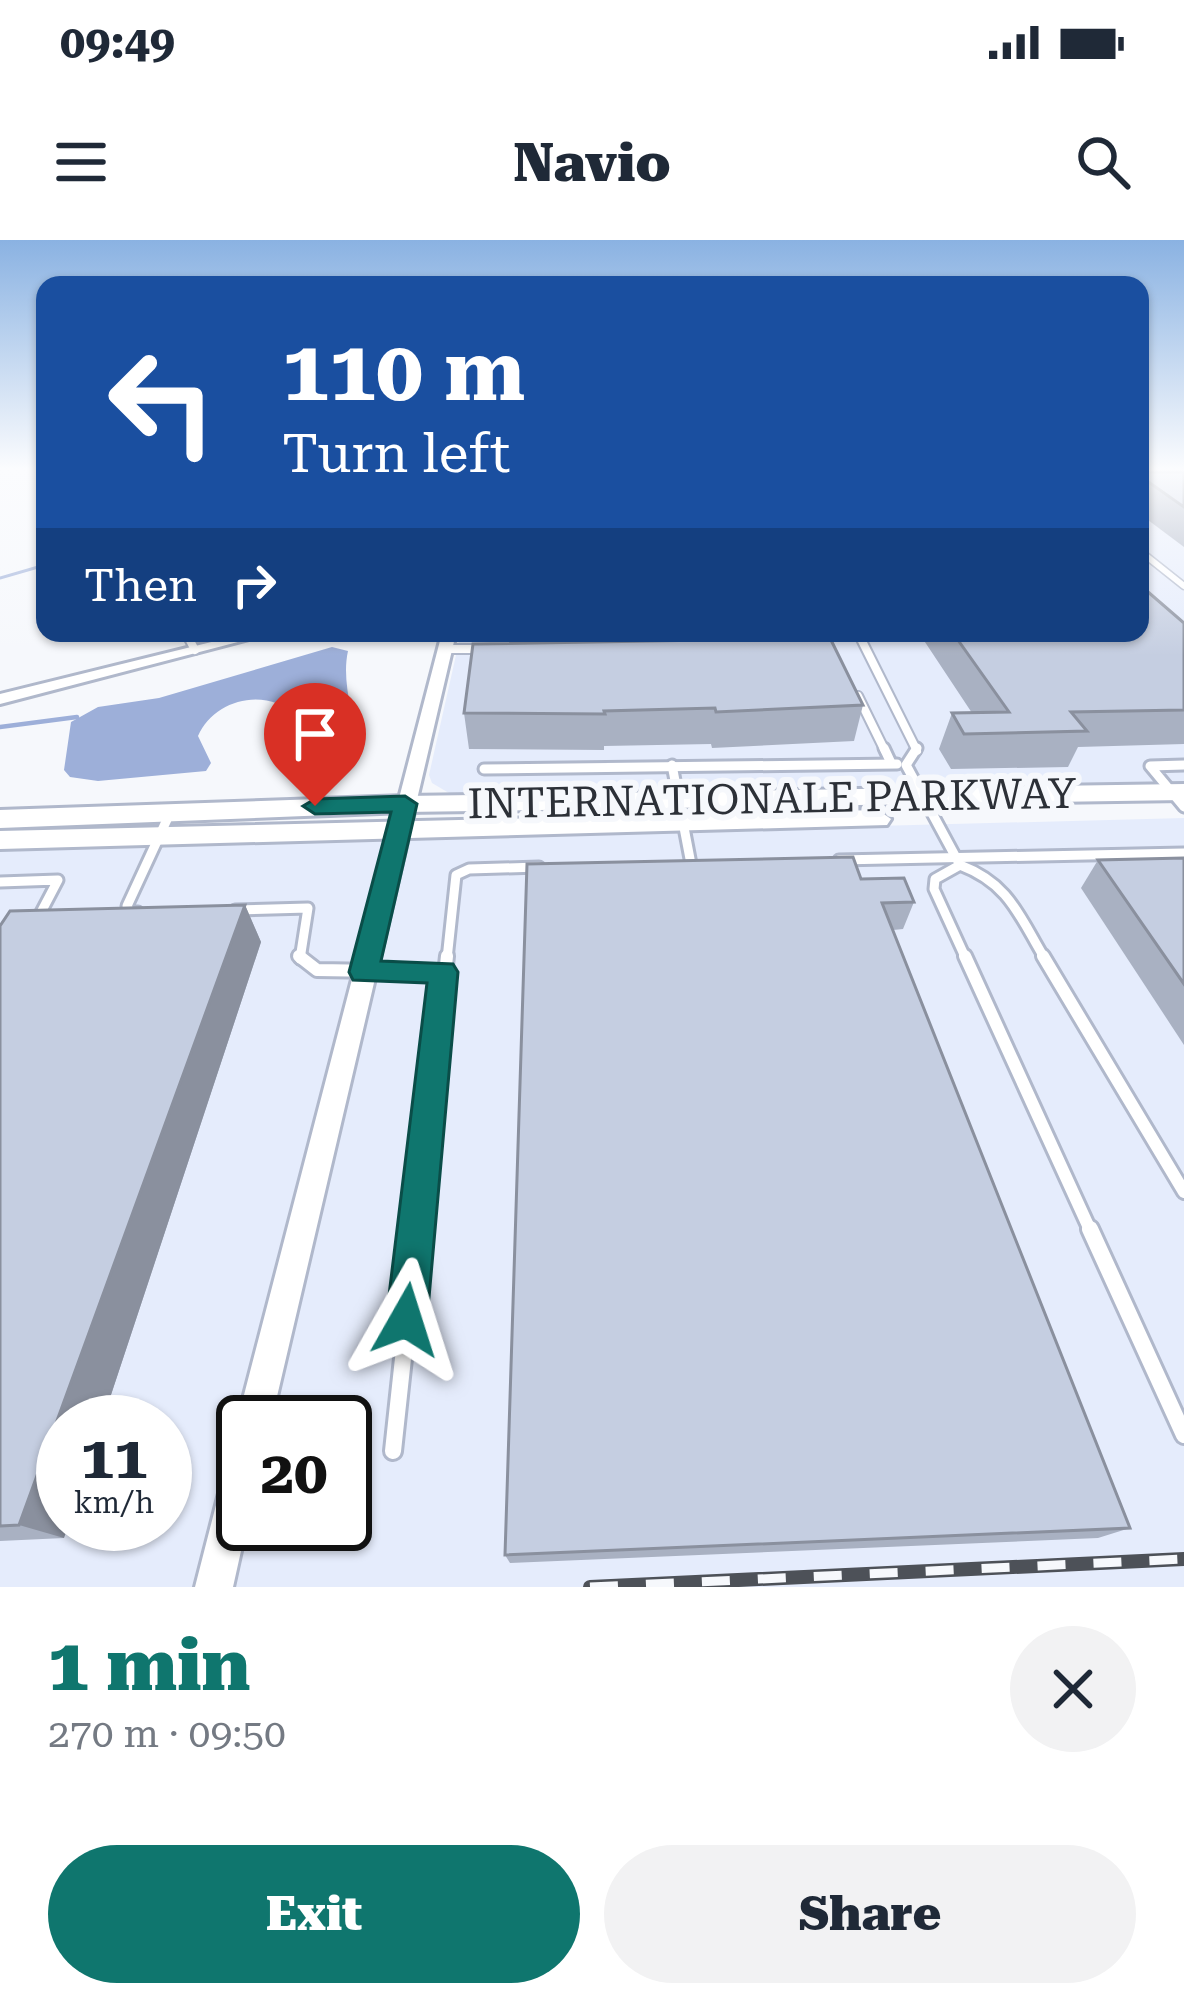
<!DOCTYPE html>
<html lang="en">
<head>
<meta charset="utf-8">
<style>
  :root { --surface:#fff; --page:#f2f2f3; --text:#1f2937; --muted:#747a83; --accent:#0f766e }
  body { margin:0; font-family:"Roboto Serif",serif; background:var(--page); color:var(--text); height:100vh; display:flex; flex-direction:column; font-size:45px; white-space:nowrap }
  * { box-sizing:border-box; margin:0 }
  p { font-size:39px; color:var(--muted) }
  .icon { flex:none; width:66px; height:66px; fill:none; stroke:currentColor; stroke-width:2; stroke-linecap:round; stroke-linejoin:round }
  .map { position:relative; height:1347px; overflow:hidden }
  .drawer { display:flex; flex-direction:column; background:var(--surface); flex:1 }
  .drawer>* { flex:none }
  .top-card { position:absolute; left:36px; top:36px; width:1113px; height:366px; border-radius:24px; box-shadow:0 3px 9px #0004; background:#1a4fa0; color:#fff; overflow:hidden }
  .speed { position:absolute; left:36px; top:1155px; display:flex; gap:24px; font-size:60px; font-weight:700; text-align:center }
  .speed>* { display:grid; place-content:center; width:156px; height:156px; border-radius:50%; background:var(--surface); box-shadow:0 3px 9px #0004; line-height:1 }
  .speed small { font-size:30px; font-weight:400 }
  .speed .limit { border:6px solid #111; border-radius:18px; background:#fff; color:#111 }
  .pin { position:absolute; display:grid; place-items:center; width:102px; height:102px; color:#fff; margin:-123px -51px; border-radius:50% 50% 50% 0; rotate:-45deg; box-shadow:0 0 12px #0007 }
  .pin .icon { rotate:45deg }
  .me { position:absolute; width:132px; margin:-66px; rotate:6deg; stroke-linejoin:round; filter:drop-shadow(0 0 9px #0008) }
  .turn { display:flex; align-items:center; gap:42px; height:252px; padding:0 48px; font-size:54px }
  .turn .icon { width:156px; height:156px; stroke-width:2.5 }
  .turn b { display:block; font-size:84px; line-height:102px }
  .then { display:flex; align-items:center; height:114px; padding:0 48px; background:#0003; gap:24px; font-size:45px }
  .round { display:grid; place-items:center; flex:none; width:126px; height:126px; border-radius:63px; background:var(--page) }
  .summary { display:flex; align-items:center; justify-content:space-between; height:204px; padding:0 48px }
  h1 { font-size:72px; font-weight:800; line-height:90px; color:var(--accent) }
  .primary-button { display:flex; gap:24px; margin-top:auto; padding:24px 48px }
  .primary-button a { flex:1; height:138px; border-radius:72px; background:var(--accent); color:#fff; font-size:48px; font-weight:800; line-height:138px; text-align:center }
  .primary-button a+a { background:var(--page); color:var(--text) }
  .status { display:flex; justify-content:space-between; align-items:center; height:84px; padding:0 60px; background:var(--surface); direction:ltr }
  .status svg { height:33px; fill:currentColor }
  header { display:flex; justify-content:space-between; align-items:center; height:156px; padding:0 48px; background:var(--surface); font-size:54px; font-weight:800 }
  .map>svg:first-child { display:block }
</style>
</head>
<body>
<div class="status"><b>09:49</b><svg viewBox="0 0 49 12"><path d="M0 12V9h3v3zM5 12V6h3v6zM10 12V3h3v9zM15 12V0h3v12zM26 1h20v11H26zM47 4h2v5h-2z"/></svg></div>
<header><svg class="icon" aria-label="menu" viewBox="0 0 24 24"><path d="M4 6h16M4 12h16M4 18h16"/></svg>Navio<svg class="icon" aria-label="search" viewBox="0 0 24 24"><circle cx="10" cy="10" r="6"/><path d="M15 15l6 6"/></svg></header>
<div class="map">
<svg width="1184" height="1347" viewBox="0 0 1184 1347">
  <rect width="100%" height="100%" fill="#f6f8fc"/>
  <g fill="#e5ecfc" fill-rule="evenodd">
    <polygon points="1140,228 1184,228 1184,547 454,556 432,543 429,535 461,393 1140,393"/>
    <path d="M1184 578V1347H0V609ZM63 1182H165V1284H63ZM243 1182H345V1284H243Z"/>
  </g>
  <path fill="#9dafd9" d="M332 407 348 411C340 447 359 484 354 520L328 532 290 531 284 526 298 496 297 476C266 446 214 459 198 496L211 523 206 531 98 541 70 537 64 530 71 482 98 467 159 458Z"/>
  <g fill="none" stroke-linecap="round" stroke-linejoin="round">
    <polyline stroke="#9dafd9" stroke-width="3" points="0,338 45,325"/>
    <polyline stroke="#9dafd9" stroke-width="4.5" points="0,487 77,477"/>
    <defs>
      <polyline id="lane-far4" points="1140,311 1184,346"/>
      <g id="lane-far3">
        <polyline points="186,393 195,410"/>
        <polyline points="858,393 917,511"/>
        <polyline points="445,409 482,409"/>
        <polyline points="858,456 885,511"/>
      </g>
      <g id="lane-far2">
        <polyline points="884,508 891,523"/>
        <path d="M917 508 906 525 960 625C1010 644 1019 676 1045 719"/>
        <polyline points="672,525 691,624"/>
        <polyline points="1184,525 1150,526 1184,567"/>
        <polyline points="484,529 897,524"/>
        <polyline points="839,620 1184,613"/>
        <polyline points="960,625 935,639 934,649 966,719"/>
        <polyline points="0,642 58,640 37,680"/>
        <polyline points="235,670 308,668 300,719"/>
        <polyline points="138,672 130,672 127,666 170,573"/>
        <polyline points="447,719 456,635 469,629 539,627"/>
      </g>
      <g id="lane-far1">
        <polyline points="299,716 317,730 443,732"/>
        <polyline points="965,716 1091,992"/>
        <polyline points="1043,716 1184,952"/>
        <polyline points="417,992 447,716"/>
      </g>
      <g id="lane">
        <polyline points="1090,989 1184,1195"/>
        <polyline points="393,1211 417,989"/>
      </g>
      <g id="street">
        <polygon points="248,393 272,393 0,464 0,454"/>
        <polygon points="442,393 456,393 271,1182 243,1182 243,1194 237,1182"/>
        <polygon points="243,1209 243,1284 247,1284 233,1347 195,1347 226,1226 231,1214"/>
      </g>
      <g id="secondary">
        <polygon points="1184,544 1184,560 405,572 0,588 0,570 405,556"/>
        <polygon points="878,570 891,579 887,585 0,609 0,591"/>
      </g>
    </defs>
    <use href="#lane-far4" stroke="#b0b8cb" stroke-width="9"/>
    <use href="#lane-far3" stroke="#b0b8cb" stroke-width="12"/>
    <use href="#lane-far2" stroke="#b0b8cb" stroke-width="15"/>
    <use href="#lane-far1" stroke="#b0b8cb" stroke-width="18"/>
    <use href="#lane" stroke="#b0b8cb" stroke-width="22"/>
    <use href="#street" stroke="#b0b8cb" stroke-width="6"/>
    <use href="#secondary" stroke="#b0b8cb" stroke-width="6"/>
    <use href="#lane-far4" stroke="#fff" stroke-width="6"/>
    <use href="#lane-far3" stroke="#fff" stroke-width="8"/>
    <use href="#lane-far2" stroke="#fff" stroke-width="9"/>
    <use href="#lane-far1" stroke="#fff" stroke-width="12"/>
    <use href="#lane" stroke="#fff" stroke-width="16"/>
    <use href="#street" fill="#fff" fill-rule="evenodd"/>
    <use href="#secondary" fill="#fff" fill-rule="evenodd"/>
    <defs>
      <polyline id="rail" points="590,1347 1184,1319"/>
    </defs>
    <use href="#rail" stroke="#4d5158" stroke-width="14"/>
    <use href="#rail" stroke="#f6f8fc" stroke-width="9" stroke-dasharray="28" stroke-linecap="butt"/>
  </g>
  <g fill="#a9b1c2">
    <polygon points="1140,232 1184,232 1184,307 1140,274"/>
    <polygon points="1184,383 1184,504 1078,507 1068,527 951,529 939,509 952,473 972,473 919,393 1140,393"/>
    <polygon points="863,465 854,501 712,508 711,504 604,506 604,510 469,509 464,473"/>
    <polygon points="1184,618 1184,805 1081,648 1098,620"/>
    <polygon points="861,639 914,662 903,689 893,690 1130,1288 1098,1298 510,1323 505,1315"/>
    <polygon points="245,665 261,702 102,1182 63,1182 64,1298 0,1301 0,686"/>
  </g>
  <polygon fill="#8a909e" points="245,665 261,702 102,1182 63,1182 63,1284 69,1284 64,1298 19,1285"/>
  <g fill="#c5cee1" stroke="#8a909e" stroke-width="3">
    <polygon points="1140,232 1184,232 1184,267 1140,236"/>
    <polygon points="1140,345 1184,383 1184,470 1071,472 1087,491 964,494 952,473 1009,472 953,393 1140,393"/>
    <polygon points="830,398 863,465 716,472 715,468 604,471 605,474 464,473 473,404"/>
    <polygon points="853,617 861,639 904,638 914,662 882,663 1130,1288 505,1315 527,624"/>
    <polygon points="1184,618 1184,744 1098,620"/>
    <polygon points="245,665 19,1285 0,1286 0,686 10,671"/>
  </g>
  <linearGradient id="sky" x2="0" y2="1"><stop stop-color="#8ab2e2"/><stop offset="0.55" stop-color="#fbfcfe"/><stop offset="1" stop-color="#fbfcfe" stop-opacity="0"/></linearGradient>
  <rect width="1184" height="416" fill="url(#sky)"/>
  <polygon fill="#0f766e" stroke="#0a4d48" stroke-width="3" points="405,556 417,564 381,721 453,724 458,732 427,1080 421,1095 406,1101 392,1095 386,1080 427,743 353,740 349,732 391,572 315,574 303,566 315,559"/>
  <g text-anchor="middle" stroke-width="12" stroke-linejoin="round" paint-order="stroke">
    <g font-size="42" fill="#2c3037" stroke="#f6f8fc">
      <text transform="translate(772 558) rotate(-1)" y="15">INTERNATIONALE PARKWAY</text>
    </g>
  </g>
</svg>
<div class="speed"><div>11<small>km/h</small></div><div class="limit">20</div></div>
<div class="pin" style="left:315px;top:566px;background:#d93025"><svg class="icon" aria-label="arrive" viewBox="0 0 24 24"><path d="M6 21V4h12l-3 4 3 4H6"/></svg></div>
<svg class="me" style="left:406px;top:1080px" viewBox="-20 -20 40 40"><path d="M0-17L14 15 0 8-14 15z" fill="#0f766e" stroke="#fff" stroke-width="4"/></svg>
<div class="top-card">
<div class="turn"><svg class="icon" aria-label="left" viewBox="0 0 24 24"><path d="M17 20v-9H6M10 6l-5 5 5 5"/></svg><div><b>110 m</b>Turn left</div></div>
<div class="then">Then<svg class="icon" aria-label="right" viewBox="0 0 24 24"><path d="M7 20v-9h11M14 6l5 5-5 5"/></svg></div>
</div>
</div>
<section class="drawer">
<div class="summary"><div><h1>1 min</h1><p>270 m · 09:50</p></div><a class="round"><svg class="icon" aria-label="close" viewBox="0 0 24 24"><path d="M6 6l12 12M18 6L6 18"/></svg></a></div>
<div class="primary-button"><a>Exit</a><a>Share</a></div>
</section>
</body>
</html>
